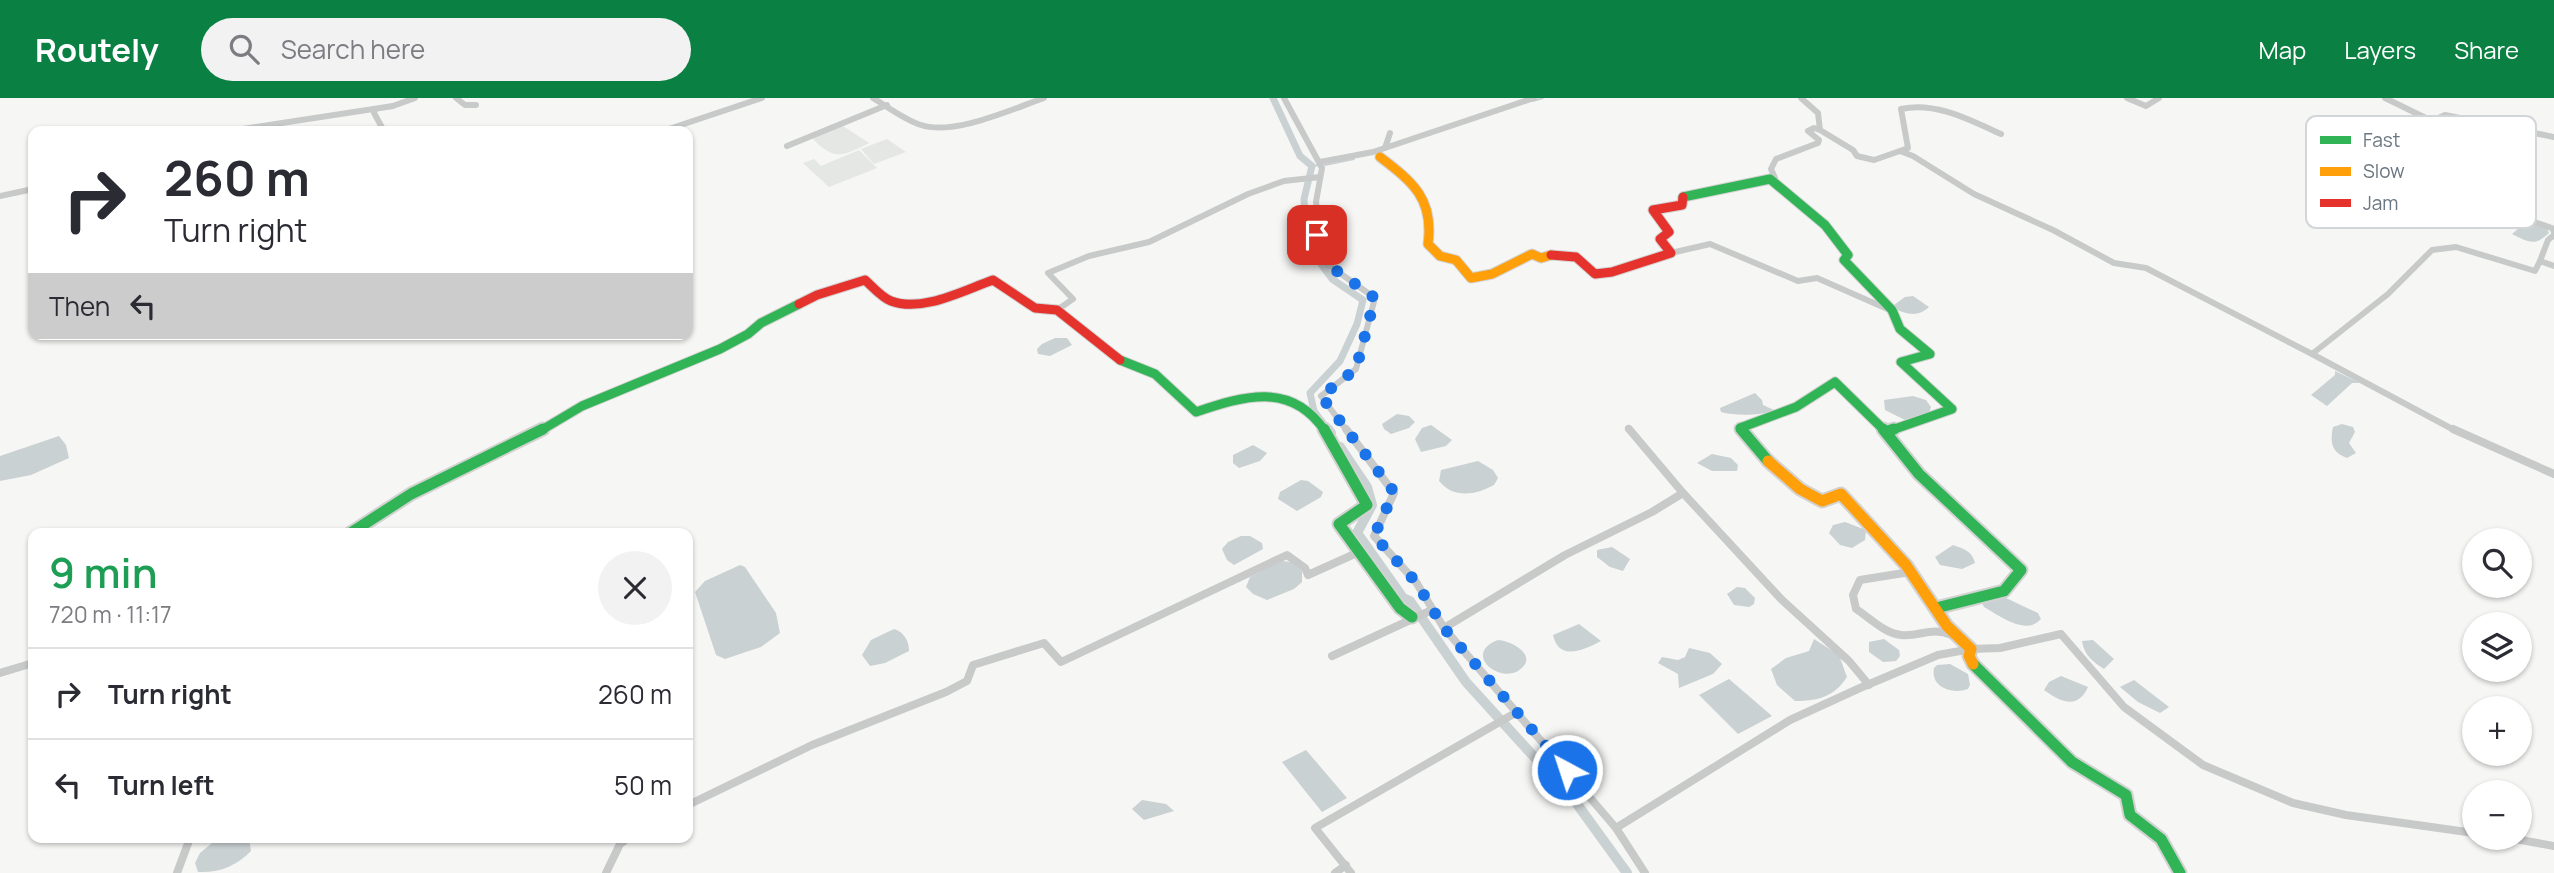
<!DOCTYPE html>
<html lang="en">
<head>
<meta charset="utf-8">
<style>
  :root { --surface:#fff; --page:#f2f2f3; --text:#2b2b33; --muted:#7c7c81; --line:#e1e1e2; --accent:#0b8043 }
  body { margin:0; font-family:Manrope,sans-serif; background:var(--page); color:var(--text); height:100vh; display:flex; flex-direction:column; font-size:26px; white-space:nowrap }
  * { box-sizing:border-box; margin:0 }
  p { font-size:23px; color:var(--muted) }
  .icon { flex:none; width:38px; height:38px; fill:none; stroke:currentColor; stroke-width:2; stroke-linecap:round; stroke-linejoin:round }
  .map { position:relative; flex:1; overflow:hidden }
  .panel { position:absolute; left:28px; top:430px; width:665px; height:315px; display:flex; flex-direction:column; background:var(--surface); border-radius:14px; box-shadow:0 2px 5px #0004 }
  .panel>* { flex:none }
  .guide { position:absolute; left:28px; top:28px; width:665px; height:214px; border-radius:14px; box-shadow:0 2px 5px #0004; background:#fff; color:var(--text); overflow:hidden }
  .buttons { position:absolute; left:2462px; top:430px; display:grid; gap:14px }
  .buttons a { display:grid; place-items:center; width:70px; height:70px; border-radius:50%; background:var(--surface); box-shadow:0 2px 5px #0004; font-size:35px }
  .pin { position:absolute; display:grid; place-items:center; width:60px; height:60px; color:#fff; margin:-30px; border-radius:14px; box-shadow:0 4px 10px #0006 }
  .me { position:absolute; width:77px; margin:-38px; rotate:320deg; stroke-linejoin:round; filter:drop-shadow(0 0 5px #0008) }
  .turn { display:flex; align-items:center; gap:24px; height:147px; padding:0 21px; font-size:32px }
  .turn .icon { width:91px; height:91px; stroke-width:2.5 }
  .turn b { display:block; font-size:49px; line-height:60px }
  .then { display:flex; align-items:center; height:66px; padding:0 21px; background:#0003; gap:14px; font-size:26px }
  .round { display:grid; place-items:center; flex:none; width:74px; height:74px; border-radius:37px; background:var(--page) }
  .summary { display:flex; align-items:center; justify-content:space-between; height:119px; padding:0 21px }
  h1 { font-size:42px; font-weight:600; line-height:52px; color:#1e9e55 }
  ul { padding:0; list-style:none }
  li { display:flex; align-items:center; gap:21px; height:91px; padding:0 21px; border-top:2px solid var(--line) }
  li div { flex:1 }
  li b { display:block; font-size:26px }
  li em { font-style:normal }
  header { display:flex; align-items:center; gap:42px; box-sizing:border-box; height:98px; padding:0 35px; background:var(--accent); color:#fff }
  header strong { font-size:33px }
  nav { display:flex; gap:38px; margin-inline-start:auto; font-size:24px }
  .search { width:490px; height:63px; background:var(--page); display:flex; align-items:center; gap:18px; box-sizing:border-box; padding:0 24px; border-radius:38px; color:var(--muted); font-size:26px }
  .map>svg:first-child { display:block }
</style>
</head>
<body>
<header>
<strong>Routely</strong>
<div class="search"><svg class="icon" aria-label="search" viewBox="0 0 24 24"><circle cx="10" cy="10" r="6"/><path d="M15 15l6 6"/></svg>Search here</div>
<nav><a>Map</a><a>Layers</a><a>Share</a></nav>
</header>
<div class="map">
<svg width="2554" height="775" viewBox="0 0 2554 775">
  <rect width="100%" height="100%" fill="#f6f6f5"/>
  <g fill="#e4e7e3">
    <path d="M843 28 869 45C841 59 834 63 811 39Z"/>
    <polygon points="887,41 906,54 874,66 861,51"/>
    <polygon points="859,52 877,70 829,89 803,65 814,61 821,68"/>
  </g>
  <g fill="#cad1d3">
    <path d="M2526 124 2547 130 2549 135C2535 148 2530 145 2512 136Z"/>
    <path d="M1913 198 1929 209C1919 219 1906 217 1894 210V207L1905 199Z"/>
    <polygon points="1055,240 1067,240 1072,247 1050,258 1038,256 1037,251 1042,246"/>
    <polygon points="2335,273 2360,285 2352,285 2327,308 2311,297 2335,277"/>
    <path d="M1755 295 1762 302 1763 307 1774 312C1760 318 1735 318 1721 314L1720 310Z"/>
    <polygon points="1913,298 1926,302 1931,309 1929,315 1905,322 1885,312 1884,302"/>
    <polygon points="1397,316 1409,318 1415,324 1409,330 1391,336 1384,331 1382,326"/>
    <path d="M2342 326 2353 329 2355 334 2349 345 2356 355 2347 360C2331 354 2330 344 2333 329Z"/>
    <polygon points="1431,327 1452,342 1446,348 1421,354 1415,341 1422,330"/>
    <polygon points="59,338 66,347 69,360 31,377 0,383 0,358"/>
    <polygon points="1253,347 1267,355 1260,363 1239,370 1233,365 1233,357"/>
    <polygon points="1712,356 1731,360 1738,367 1737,373 1712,373 1697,365"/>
    <path d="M1478 363 1493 372 1498 380 1494 387C1475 397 1454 401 1439 383L1441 372Z"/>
    <polygon points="1301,382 1308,383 1323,394 1321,399 1297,413 1278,401 1280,394"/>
    <polygon points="1845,424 1866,432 1865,442 1852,450 1840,447 1829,435 1833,427"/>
    <polygon points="1241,438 1250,438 1262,445 1263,451 1234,467 1227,462 1222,451 1228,444"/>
    <path d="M1953 447C1964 451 1972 453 1975 465L1962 471 1940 467 1935 459Z"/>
    <polygon points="1612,449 1630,461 1623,473 1610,469 1597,459 1597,452"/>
    <polygon points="1282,463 1291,464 1302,473 1302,484 1294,491 1267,502 1253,496 1246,489 1250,479"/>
    <polygon points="740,467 745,469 776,515 780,535 761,549 725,561 716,557 695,494 705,483"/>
    <polygon points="1737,489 1745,490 1755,500 1754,506 1749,509 1734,507 1727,496"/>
    <path d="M2006 500 2038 515 2041 521C2026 538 2000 518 1984 509L1981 503Z"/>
    <path d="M1579 526 1601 543C1584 552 1559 564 1553 537Z"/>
    <path d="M894 531C904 534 909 543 909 553L885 565 870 568 862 557 871 542Z"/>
    <path d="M1814 541 1839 557 1847 579C1834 599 1818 603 1795 603L1777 587 1771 571 1786 560 1809 553Z"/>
    <polygon points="1884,541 1899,552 1900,558 1896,563 1883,564 1869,554 1869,544"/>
    <path d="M1498 542C1513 543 1540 559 1518 573 1497 585 1463 555 1498 542Z"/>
    <path d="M2093 542 2114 561 2104 571C2093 564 2084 557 2082 543Z"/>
    <polygon points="1689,550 1710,555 1722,566 1713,576 1679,590 1678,576 1658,565 1662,559 1678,562 1685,559"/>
    <path d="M1950 566 1968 576 1970 587 1968 591C1952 597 1930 589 1934 570L1937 567Z"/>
    <path d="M2061 578 2088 589C2078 612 2060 604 2044 592L2049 584Z"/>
    <polygon points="1729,581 1772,618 1738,636 1699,597"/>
    <polygon points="2134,582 2169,609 2160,615 2138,604 2120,589"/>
    <polygon points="1306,652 1347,700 1322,714 1282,664"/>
    <polygon points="1142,702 1166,706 1174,713 1144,722 1132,711"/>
    <path d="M218 740H249L251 753C236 768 220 775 198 774L195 765 200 755Z"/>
  </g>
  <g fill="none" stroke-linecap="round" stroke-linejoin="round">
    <g stroke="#cad1d3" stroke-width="2">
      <polyline points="1533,3 1543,0"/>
      <polyline points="1325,67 1354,61"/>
      <polyline points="1312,68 1319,67"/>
    </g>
    <polyline stroke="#cad1d3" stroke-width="7" points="1273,0 1300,58 1312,68 1304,101 1307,147 1332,181 1363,202 1357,226 1340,263 1310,295 1314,313 1329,333"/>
    <g stroke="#cad1d3" stroke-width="10">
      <polyline points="1328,331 1331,335"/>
      <polyline points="1340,349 1367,389 1372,407 1357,435 1403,500 1410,503 1466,584 1577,706 1627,775"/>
    </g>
    <defs>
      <g id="fast-far1">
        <polyline points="1683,99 1770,81 1825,127 1848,157 1844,162 1892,212 1900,231 1930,256 1901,264 1952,311 1889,333"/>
        <path d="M1120 262 1155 276 1196 314C1244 298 1291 283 1325 333"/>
        <polyline points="540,333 582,308 720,251 748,236 761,225 799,206"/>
        <polyline points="1742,333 1740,330 1796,309 1835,284 1885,333"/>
      </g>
      <g id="fast">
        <polyline points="1324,331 1367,407 1339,426 1400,510 1412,519"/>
        <polyline points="1741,331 1768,363"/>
        <polyline points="1883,331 1919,376 2021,472 2004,493 1936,510"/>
        <polyline points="1886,334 1894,331"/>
        <polyline points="349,436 411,396 543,331"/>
        <polyline points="1973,566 2072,664 2126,697 2130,717 2161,741 2180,775"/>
      </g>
      <path id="slow-far1" d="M1380 59C1413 84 1434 101 1428 146L1440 158 1456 162 1471 180 1492 176 1532 156 1541 160 1551 157"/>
      <polyline id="slow" points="1768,363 1800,391 1822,403 1841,396 1906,467 1947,528 1971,551 1969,558 1973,566"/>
      <g id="jam">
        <polyline points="1551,157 1576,159 1595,176 1612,174 1671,155 1660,141 1669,134 1653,112 1682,107 1683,99"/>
        <path d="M799 206 817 197 865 182C873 189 881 199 891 203 922 215 964 192 993 182L1035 210 1057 212 1120 262"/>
      </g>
    </defs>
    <use href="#fast-far1" stroke="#d2d2d2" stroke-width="11"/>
    <use href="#fast" stroke="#d2d2d2" stroke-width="15"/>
    <use href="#slow-far1" stroke="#d2d2d2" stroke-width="11"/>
    <use href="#slow" stroke="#d2d2d2" stroke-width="15"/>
    <use href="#jam" stroke="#d2d2d2" stroke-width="11"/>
    <g stroke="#c8caca" stroke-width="6">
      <polyline points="456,0 465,7 476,7"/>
      <path d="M873 0C888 9 905 22 921 27 954 38 1012 11 1044 0"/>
      <polyline points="1284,0 1322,70 1316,104 1318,119 1315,132 1327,166 1375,200 1356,271 1321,298 1347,333"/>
      <polyline points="1801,0 1818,15 1820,32 1853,52 1857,58 1874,62 1900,53 1913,58 1974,96 2053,132 2114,165 2146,170 2312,256"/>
      <polyline points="2127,0 2146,8 2159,0"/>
      <polyline points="2385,0 2432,23 2445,17 2554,39"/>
      <polyline points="375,11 374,15 384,33"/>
      <path d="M2432 23 2398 53 2400 56 2454 81 2451 94C2485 105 2518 119 2552 130L2554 134"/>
      <polyline points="230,33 393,8 415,0"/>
      <polyline points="663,33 762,0"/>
      <polyline points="787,48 887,7"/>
      <polyline points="1385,50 1390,35"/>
      <path d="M1900 53 1908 50 1901 11C1935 3 1970 22 2001 36"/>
      <polyline points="1320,64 1373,54 1534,0"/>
      <polyline points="1770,81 1775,80 1771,71 1776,61 1818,45 1819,42 1808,33 1814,30 1820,32"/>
      <polyline points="0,98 33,91"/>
      <polyline points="2554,137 2548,142 2540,163 2554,168"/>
      <polyline points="1671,155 1710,146 1798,183 1817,180 1892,213"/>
      <polyline points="1057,212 1073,201 1048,175 1089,158 1149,144 1248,96 1284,83 1320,79"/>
      <polyline points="1628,330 1630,333"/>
      <polyline points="2456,333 2312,256 2388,196 2432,152 2456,149 2535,173 2540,163"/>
    </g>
    <g stroke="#c8caca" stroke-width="8">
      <polyline points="1346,331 1394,395 1374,438 1416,484 1444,530 1616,730 1645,775"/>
      <polyline points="1629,331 1683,395"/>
      <polyline points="2453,331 2554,376"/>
      <path d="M1910 474 1860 482 1853 497 1856 511C1870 520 1884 535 1901 537 1921 539 1930 528 1952 537"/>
      <polyline points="1444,530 1565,457 1652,414 1683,395 1781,501 1849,563 1869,587"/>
      <polyline points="1332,558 1432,512"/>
      <polyline points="0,575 33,565"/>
      <polyline points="688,707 812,647 946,594 967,583 973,567 1044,545 1061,564 1287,457 1305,470 1308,477 1359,454"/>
      <polyline points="1616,730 1790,622 1860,590 1938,557 1971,551 2000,550 2061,536 2124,609 2203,667 2293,705 2346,717 2474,735"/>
      <polyline points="2510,740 2554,748"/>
      <polyline points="177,775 190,740"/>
      <polyline points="606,775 620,746 628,740"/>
      <polyline points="1335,775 1346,767"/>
      <polyline points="1351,775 1315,730 1517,614"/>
    </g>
    <use href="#fast-far1" stroke="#30b455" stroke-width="9"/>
    <use href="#fast" stroke="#30b455" stroke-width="11"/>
    <use href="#slow-far1" stroke="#ff9f0a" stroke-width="9"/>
    <use href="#slow" stroke="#ff9f0a" stroke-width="11"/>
    <use href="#jam" stroke="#e5322d" stroke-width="9"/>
  </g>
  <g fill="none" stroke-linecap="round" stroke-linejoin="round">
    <polyline stroke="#1a73e8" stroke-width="12" stroke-dasharray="0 21.6" points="1317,137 1327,166 1375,200 1356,271 1321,298 1394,394 1374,438 1416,484 1444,530 1567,672"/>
  </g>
  <rect x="2306" y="18" width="230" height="112" rx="10" fill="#fff" stroke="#d2d6d9" stroke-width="2"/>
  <rect x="2320" y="38" width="31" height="8" fill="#30b455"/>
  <rect x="2320" y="69" width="31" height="9" fill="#ff9f0a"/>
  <rect x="2320" y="101" width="31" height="8" fill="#e5322d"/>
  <g font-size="19" fill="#6a7681">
    <text x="2363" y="49">Fast</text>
    <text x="2363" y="80">Slow</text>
    <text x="2363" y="112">Jam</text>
  </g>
</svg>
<div class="buttons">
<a><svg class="icon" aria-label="search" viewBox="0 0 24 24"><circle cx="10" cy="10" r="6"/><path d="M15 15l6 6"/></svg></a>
<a><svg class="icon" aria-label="layers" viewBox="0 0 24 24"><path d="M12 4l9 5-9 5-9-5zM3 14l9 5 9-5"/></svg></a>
<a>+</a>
<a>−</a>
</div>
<div class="pin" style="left:1317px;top:137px;background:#d93025"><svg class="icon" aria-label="arrive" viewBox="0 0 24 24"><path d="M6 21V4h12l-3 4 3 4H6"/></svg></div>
<svg class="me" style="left:1567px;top:672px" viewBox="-20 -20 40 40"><circle r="17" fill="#1a73e8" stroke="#fff" stroke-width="3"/><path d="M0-11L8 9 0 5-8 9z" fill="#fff"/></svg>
<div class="guide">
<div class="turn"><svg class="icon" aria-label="right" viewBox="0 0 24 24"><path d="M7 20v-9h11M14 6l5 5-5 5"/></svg><div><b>260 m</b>Turn right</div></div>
<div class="then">Then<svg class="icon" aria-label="left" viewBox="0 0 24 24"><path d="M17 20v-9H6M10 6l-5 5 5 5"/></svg></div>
</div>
<section class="panel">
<div class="summary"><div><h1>9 min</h1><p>720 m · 11:17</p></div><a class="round"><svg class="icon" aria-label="close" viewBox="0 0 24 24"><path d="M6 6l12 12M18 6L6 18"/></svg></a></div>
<ul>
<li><svg class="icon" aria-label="right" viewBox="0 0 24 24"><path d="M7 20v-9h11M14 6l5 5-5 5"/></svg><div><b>Turn right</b></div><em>260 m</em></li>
<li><svg class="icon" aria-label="left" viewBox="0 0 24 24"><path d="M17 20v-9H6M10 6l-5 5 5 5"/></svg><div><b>Turn left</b></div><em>50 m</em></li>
</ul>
</section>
</div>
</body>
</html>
